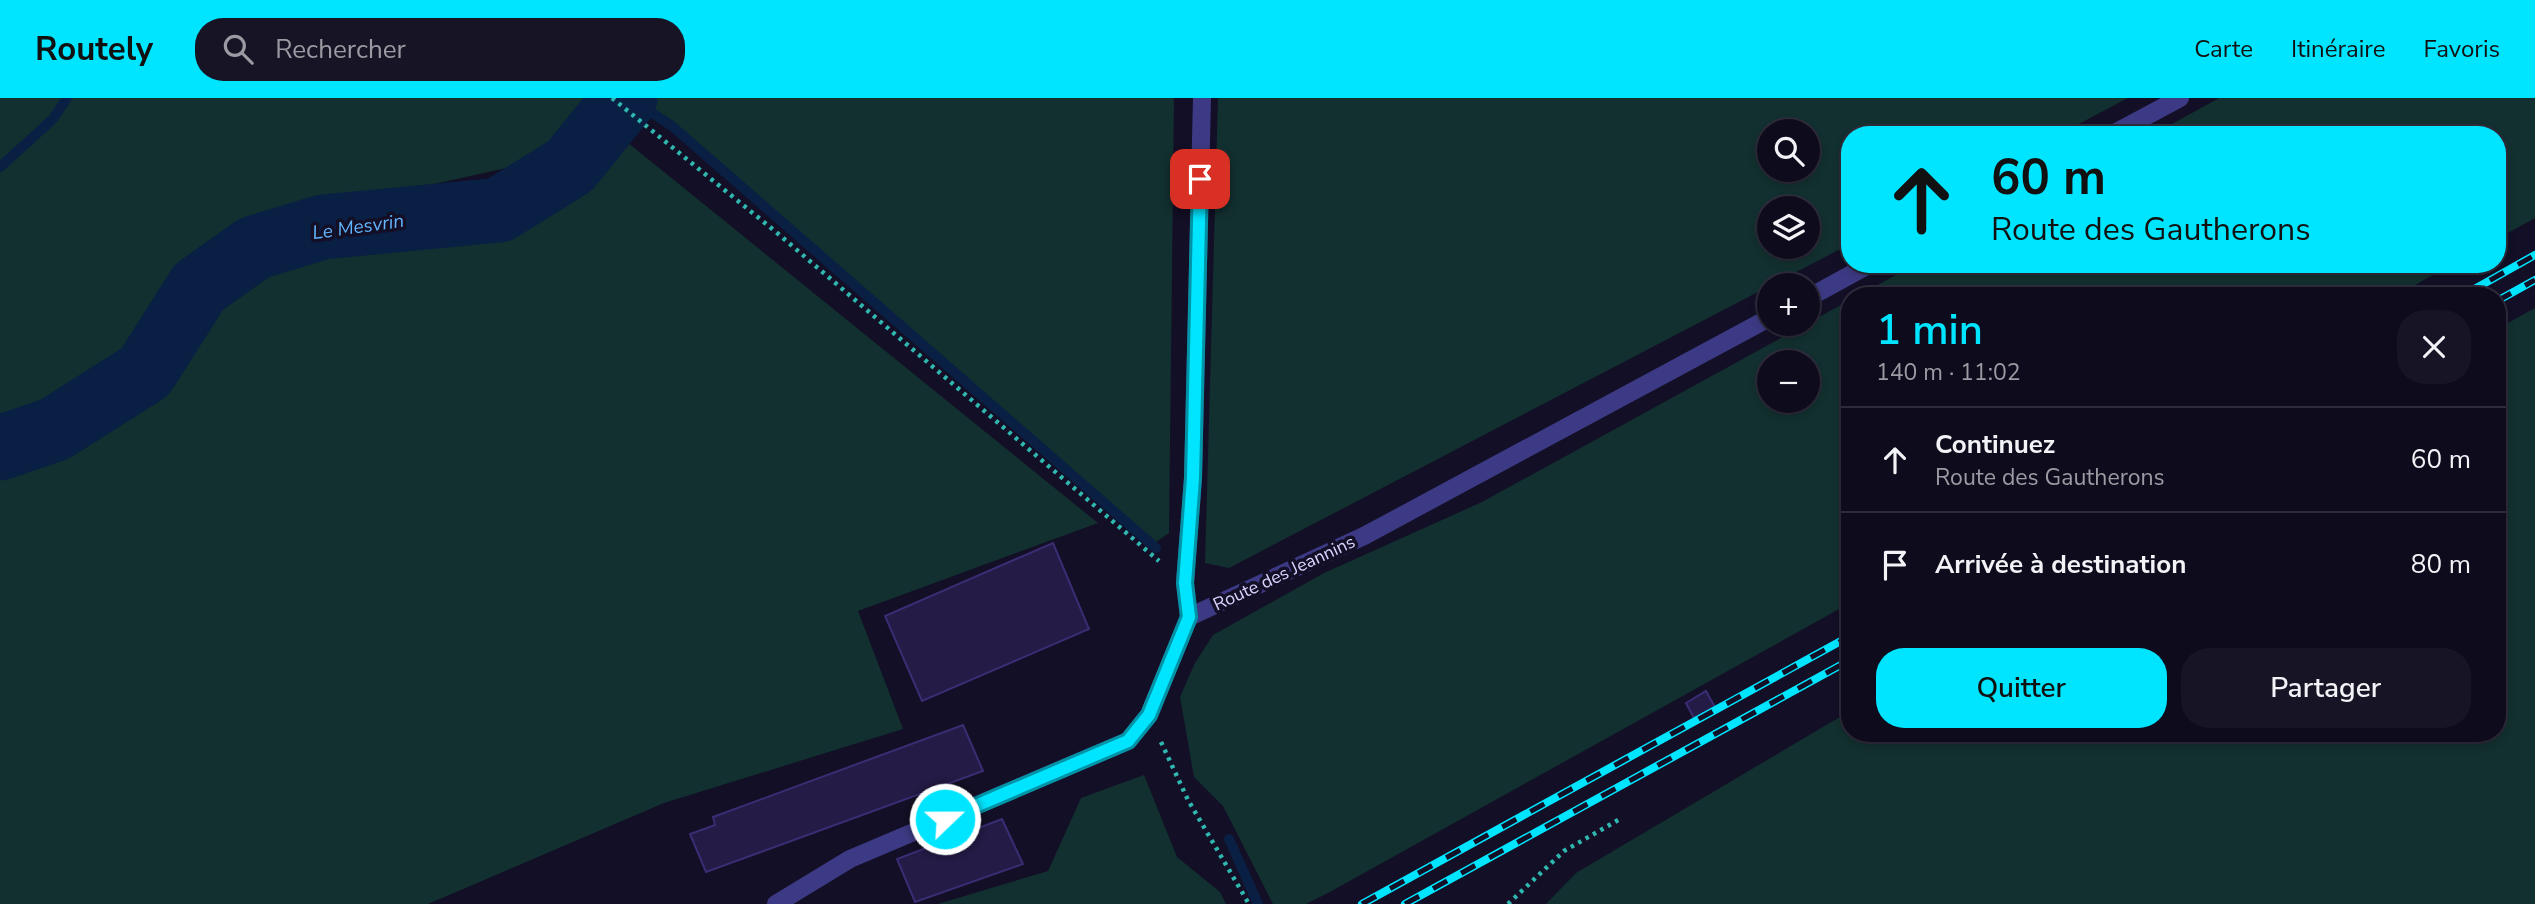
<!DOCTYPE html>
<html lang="fr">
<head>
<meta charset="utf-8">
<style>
  :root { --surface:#0e0b1c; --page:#171425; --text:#f1f3f6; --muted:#9b9ba3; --line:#2e2b3b; --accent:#00e5ff }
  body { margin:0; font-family:"Nunito Sans",sans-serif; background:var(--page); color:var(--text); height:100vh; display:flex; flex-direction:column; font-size:26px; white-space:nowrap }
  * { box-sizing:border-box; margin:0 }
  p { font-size:23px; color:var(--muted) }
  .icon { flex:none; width:38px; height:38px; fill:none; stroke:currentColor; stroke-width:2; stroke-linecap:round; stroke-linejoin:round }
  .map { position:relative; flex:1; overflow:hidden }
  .panel { position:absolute; left:1841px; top:189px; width:665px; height:455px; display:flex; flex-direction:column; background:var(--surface); border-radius:28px; box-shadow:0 4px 10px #0003,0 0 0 2px var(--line) }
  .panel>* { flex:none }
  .banner { position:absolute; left:1841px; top:28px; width:665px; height:147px; border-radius:28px; box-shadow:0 4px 10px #0003,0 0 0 2px var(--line); background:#00e5ff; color:#111; overflow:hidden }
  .fabs { position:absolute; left:1757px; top:21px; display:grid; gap:14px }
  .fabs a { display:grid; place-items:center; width:63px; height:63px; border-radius:50%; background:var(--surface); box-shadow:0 4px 10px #0003,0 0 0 2px var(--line); font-size:35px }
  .pin { position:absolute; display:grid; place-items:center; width:60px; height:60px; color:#fff; margin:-30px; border-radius:14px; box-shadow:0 4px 10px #0006 }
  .me { position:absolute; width:77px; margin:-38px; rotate:68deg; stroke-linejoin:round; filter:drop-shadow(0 0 5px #0008) }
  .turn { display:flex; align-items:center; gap:24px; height:147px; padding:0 35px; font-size:32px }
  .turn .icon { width:91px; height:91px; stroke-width:2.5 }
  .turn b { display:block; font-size:49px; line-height:60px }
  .round { display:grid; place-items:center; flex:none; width:74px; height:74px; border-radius:28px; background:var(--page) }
  .head { display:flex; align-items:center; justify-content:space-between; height:119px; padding:0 35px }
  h1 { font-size:42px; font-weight:600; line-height:52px; color:var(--accent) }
  .action { display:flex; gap:14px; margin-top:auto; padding:14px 35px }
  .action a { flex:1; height:80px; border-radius:28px; background:var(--accent); color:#111; font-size:28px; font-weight:600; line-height:80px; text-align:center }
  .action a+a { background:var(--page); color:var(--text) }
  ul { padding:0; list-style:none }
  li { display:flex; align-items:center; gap:21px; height:105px; padding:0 35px; border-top:2px solid var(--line) }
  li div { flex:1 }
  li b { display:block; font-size:26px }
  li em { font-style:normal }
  header { display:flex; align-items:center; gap:42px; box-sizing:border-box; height:98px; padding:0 35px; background:var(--accent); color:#111 }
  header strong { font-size:33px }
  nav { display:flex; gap:38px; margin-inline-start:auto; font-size:24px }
  .search { width:490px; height:63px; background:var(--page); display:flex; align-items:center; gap:18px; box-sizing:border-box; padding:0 24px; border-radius:28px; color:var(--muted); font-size:26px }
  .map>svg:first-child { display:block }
</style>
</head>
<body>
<header>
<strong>Routely</strong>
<div class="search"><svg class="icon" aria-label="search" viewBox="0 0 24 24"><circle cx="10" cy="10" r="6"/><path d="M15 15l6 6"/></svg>Rechercher</div>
<nav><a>Carte</a><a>Itinéraire</a><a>Favoris</a></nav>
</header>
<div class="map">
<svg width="2535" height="806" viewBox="0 0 2535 806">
  <rect width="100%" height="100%" fill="#130f26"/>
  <g fill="#12302f" fill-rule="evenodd">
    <polygon points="0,0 590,0 601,16 520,67 361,102 283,125 212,161 123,265 63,314 0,336"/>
    <polygon points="647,0 1174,0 1169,435 1156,444 683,34 644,7"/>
    <path d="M1218 0H2128L2058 37H1850V146L1229 470 1205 465ZM1769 33H1808V72H1769ZM1769 110H1808V149H1769Z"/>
    <polygon points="2219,0 2535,0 2535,120 2497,141 2497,37 2152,37"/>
    <polygon points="622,40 1098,425 858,513 903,631 664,705 428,806 0,806 0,364 82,341 149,284 202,206 261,163 316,146 375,150 441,141 513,118 583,75"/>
    <polygon points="1915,166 2452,166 2396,198 1858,198"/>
    <path d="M1850 202V505L1328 795 1306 806H1273L1223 708 1194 679 1180 599 1195 565 1213 537 1324 475 1482 404ZM1769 264H1808V303H1769Z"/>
    <polygon points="2535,210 2535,806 1546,806 1576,775 1850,613 1850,635 2497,635 2497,231"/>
    <polygon points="1144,677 1177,759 1220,794 1226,806 938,806 1048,773 1081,700"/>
  </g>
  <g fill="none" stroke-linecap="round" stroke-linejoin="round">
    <g stroke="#0a1f44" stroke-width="10">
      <polyline points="629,0 672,28 1156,450"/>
      <polyline points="0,69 53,21 67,0"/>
      <polyline points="1229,741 1258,806"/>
    </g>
    <polyline stroke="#0a1f44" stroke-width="65" points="0,350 55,331 145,274 199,189 254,150 323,129 499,112 570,68 625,0"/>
  </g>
  <g fill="#241b47" stroke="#3b2d73" stroke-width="2">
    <polygon points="1053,445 1089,531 922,603 885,518"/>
    <polygon points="1706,593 1716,611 1695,622 1686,605"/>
    <polygon points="963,627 983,673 706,774 690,736 715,727 713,719"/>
    <polygon points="1002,721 1023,766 915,804 897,761"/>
  </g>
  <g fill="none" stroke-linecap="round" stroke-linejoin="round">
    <g stroke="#2fb8b0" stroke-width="4.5" stroke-dasharray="3.5 5" stroke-linecap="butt">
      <polyline points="612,0 776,134 1159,463"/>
      <polyline points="1161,644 1188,702 1249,806"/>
      <polyline points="1508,806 1564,753 1620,721"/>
    </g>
    <g stroke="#3d3a85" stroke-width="18">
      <polyline points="2111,37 2180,0"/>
      <polyline points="1808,200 1870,166"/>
      <polyline points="1189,519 1185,485 1193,380 1202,0"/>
      <polyline points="776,806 850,761 1128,643 1149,617 1189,519 1364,438 1769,220"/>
    </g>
    <defs>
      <g id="rail">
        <polyline points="2462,198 2535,157"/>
        <polyline points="2497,203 2535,182"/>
        <polyline points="1362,806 1850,538"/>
        <polyline points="1405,806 1850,562"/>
      </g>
    </defs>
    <use href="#rail" stroke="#00e5ff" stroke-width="8"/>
    <use href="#rail" stroke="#130f26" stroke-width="5" stroke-dasharray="16" stroke-linecap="butt"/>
  </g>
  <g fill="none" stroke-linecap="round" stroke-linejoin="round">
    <defs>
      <polyline id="route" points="945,721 1128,643 1149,617 1189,519 1185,485 1193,380 1200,81"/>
    </defs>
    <use href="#route" stroke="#0095a6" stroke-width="18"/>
    <use href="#route" stroke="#00e5ff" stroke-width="12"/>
  </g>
  <g text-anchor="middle" stroke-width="7" stroke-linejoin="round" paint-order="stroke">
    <g font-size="18" fill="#d9d4ff" stroke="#130f26">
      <text transform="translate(1284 475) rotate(-25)" y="6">Route des Jeannins</text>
    </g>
    <g font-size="19" font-style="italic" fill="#62b6ff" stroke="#130f26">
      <text transform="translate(358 128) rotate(-8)" y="7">Le Mesvrin</text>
    </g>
  </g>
</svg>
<div class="fabs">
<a><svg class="icon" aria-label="search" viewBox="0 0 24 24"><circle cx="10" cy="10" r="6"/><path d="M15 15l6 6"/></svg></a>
<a><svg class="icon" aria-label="layers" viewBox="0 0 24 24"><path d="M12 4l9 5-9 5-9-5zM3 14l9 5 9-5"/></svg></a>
<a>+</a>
<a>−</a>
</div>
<div class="pin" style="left:1200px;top:81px;background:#d93025"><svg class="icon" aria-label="arrive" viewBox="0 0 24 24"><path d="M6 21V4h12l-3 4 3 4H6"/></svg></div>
<svg class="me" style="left:945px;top:721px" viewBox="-20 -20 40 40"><circle r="17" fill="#00e5ff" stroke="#fff" stroke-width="3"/><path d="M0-11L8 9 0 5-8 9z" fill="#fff"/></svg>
<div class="banner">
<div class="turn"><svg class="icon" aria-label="ahead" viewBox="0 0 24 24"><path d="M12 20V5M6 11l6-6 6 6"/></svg><div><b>60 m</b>Route des Gautherons</div></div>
</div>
<section class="panel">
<div class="head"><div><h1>1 min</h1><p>140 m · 11:02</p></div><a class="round"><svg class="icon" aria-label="close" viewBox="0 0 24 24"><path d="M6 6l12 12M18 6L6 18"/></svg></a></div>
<ul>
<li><svg class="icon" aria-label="ahead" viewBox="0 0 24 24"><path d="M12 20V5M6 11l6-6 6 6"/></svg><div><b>Continuez</b><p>Route des Gautherons</p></div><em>60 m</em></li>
<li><svg class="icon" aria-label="arrive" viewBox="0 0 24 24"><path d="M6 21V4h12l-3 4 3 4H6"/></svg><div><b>Arrivée à destination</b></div><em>80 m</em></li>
</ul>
<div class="action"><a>Quitter</a><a>Partager</a></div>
</section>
</div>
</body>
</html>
